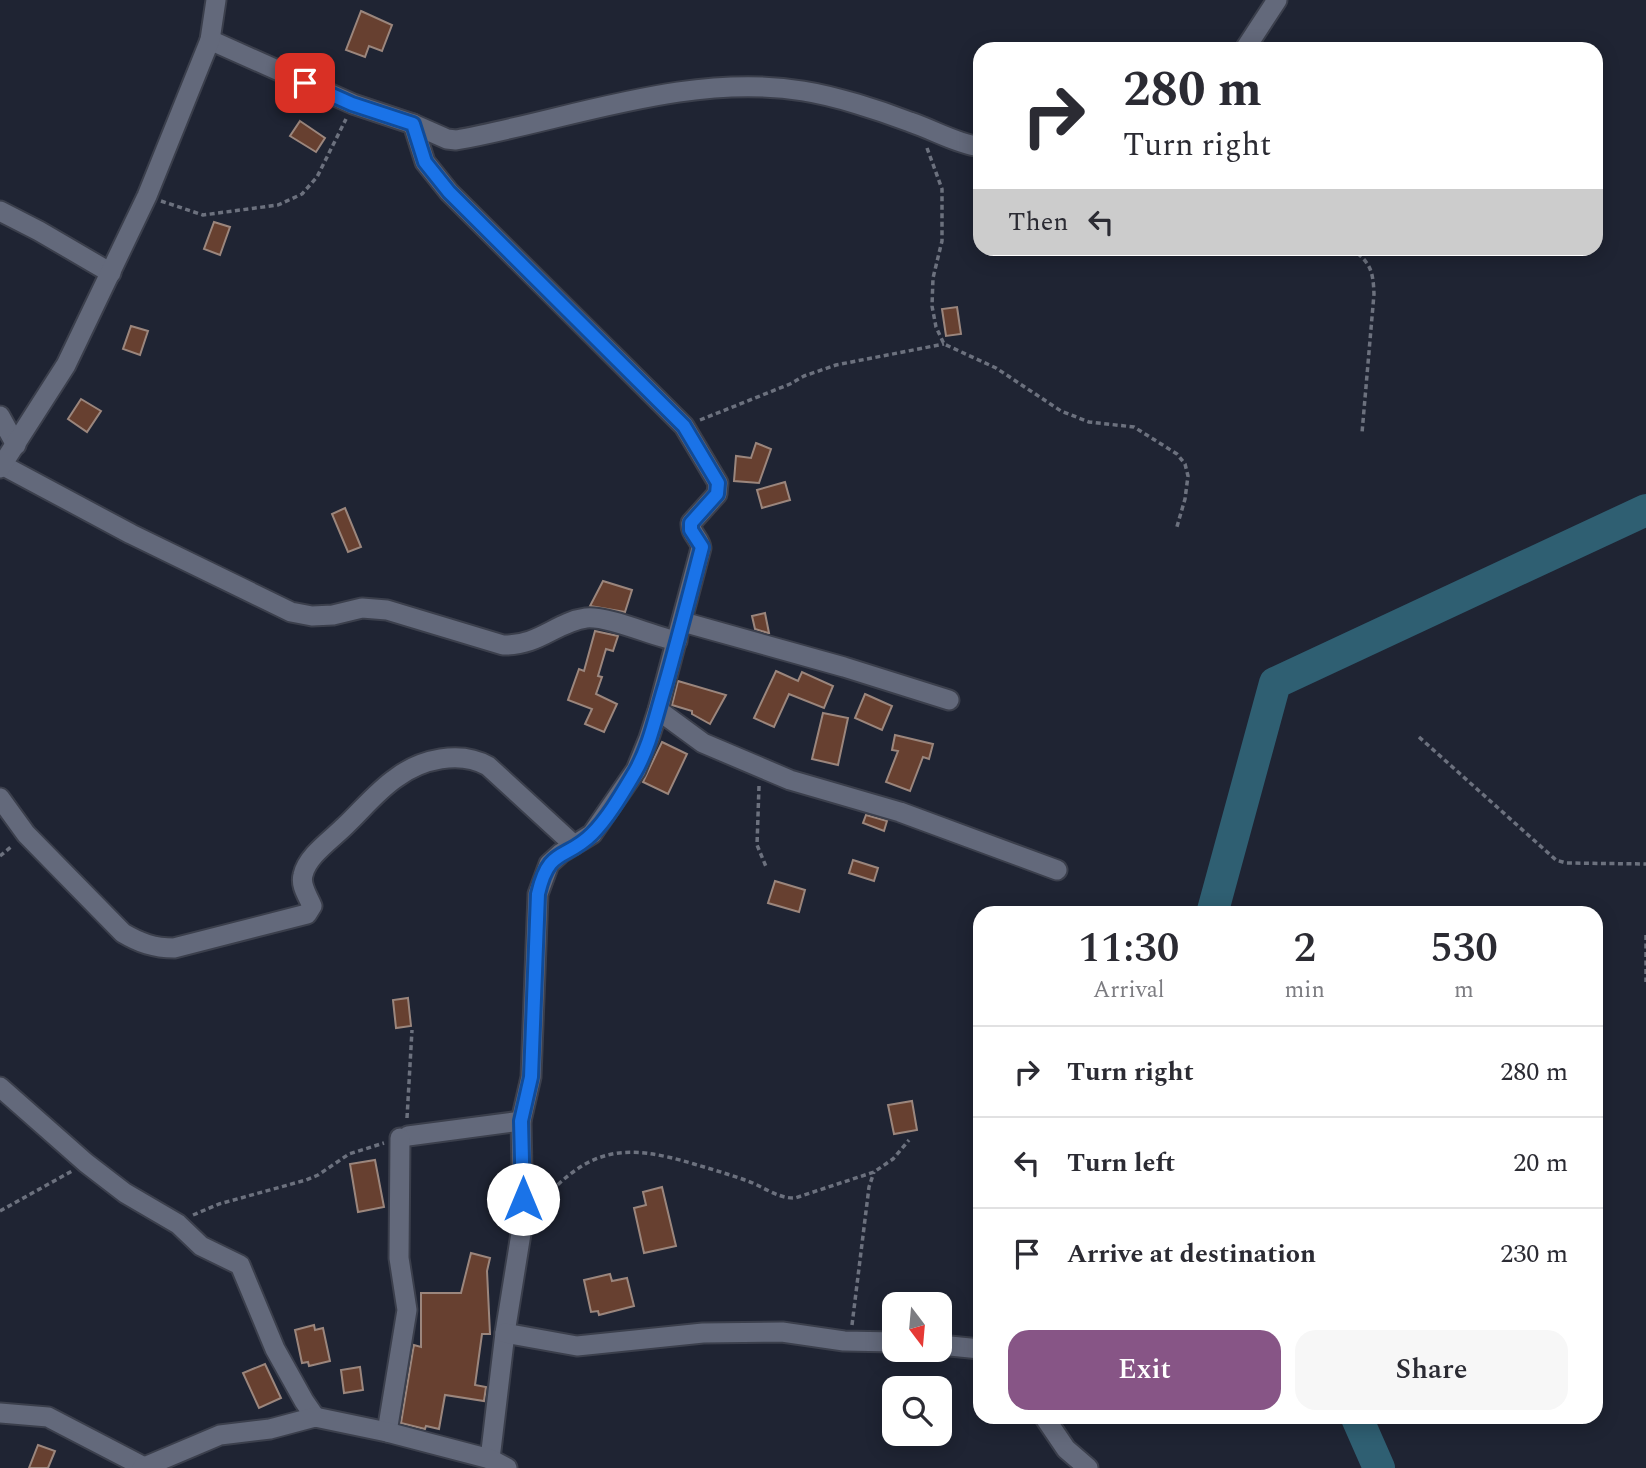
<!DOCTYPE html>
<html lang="en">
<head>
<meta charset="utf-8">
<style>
  :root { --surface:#fff; --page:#f7f7f7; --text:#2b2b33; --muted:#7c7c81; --line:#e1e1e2; --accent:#875586 }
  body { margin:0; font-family:Spectral,serif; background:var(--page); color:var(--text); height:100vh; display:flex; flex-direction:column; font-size:26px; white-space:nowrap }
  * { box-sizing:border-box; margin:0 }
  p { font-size:23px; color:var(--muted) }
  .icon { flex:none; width:38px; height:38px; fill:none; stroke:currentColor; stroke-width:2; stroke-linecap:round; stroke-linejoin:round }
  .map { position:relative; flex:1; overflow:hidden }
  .sheet { position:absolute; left:973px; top:906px; width:630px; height:518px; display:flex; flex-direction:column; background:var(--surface); border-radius:21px; box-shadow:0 4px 18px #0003 }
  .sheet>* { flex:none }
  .guide { position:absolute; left:973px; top:42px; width:630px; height:214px; border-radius:21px; box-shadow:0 4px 18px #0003; background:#fff; color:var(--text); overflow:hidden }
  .needle { width:46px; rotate:164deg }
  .tools { position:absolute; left:882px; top:1292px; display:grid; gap:14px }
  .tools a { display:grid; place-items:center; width:70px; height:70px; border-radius:14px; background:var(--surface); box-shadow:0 4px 18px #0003; font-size:35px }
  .pin { position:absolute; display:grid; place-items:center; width:60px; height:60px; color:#fff; margin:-30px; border-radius:14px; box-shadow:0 4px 10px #0006 }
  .me { position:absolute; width:77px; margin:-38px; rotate:0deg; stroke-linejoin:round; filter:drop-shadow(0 0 5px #0008) }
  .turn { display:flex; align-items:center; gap:24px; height:147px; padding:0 35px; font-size:32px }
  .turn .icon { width:91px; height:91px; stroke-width:2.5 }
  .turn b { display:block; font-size:49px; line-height:60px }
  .then { display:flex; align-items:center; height:66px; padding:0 35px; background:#0003; gap:14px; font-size:26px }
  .eta { display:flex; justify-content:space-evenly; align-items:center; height:119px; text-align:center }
  .eta b { font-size:42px; font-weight:600; line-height:49px }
  .action { display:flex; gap:14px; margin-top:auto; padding:14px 35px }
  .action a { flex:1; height:80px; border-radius:21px; background:var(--accent); color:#fff; font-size:28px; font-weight:600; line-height:80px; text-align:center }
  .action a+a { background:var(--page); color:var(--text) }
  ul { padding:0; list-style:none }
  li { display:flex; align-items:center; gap:21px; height:91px; padding:0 35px; border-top:2px solid var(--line) }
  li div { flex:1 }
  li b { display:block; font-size:26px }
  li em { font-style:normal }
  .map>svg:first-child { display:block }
</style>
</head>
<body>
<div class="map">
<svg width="1646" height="1468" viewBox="0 0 1646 1468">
  <rect width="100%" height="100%" fill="#1f2433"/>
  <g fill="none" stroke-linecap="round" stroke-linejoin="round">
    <g stroke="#2f5f72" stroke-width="32">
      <polyline points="1212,914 1275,683 1646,510"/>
      <polyline points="1357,1418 1379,1468"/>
    </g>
  </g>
  <g fill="#674030" stroke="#9b867d" stroke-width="2">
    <polygon points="361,11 392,25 382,51 369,46 365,57 346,50"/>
    <polygon points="300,121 325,138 316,152 290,136"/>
    <polygon points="214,222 230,227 220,255 204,249"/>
    <polygon points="957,307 961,334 946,336 942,309"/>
    <polygon points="131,326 148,331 140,355 123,349"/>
    <polygon points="81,399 101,411 87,432 68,419"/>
    <polygon points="756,443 771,449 759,483 734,481 736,456 751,458"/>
    <polygon points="785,482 790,500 762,508 757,490"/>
    <polygon points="345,508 361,547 348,552 332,514"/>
    <polygon points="603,581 632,590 625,612 590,606"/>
    <polygon points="765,613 769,633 768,633 755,629 752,616"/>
    <polygon points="595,631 618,636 613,651 606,649 598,676 602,677 596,694 617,704 604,732 585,724 592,709 568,700 579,669 584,671"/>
    <polygon points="776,671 798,681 802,672 833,686 824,708 789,694 774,727 754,718"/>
    <polygon points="678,681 726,695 710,724 692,714 692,711 672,705"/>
    <polygon points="865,694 892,706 882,730 855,718"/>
    <polygon points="823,713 848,718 838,765 812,759"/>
    <polygon points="895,735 933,744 929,759 923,757 910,791 886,782 898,751 892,750"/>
    <polygon points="662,742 687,754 668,794 643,782"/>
    <polygon points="866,815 887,821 884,831 863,823"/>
    <polygon points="853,860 878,868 874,881 849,873"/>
    <polygon points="775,881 805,890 799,912 768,903"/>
    <polygon points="408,998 411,1026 396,1028 393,1000"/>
    <polygon points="912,1101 917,1130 894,1134 888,1105"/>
    <polygon points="375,1160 384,1207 358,1212 350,1164"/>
    <polygon points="662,1187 676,1246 644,1253 634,1208 646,1205 643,1192"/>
    <polygon points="471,1253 490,1258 487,1271 490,1334 482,1334 475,1385 486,1387 484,1401 445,1395 439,1429 426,1426 425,1429 401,1423 413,1350 414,1345 421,1347 421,1293 461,1293"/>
    <polygon points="610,1274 612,1281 627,1278 634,1306 599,1315 598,1311 591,1312 584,1280"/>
    <polygon points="314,1325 315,1330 323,1328 330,1361 309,1366 308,1362 302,1363 295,1330"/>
    <polygon points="265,1364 281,1398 259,1408 243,1373"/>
    <polygon points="360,1367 363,1390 344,1393 341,1370"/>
    <polygon points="38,1445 55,1451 48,1468 29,1468"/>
  </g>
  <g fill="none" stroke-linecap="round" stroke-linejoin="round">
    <defs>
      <g id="street">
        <path d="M210 40 353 104 413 124 447 139 456 140C568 120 689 72 803 91 835 96 879 110 910 122 934 130 955 143 980 147"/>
        <polyline points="1245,49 1277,0"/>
        <path d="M413 124 425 162 449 192 684 426 718 483 717 494 691 523C690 534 700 538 701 548L658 710 649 738 636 770 592 834 561 853 549 864 538 894 531 1077 521 1121 523 1221 505 1333 490 1459"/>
        <polyline points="0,211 39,231 111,273"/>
        <polyline points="0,416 16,445"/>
        <path d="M2 465 131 534 291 612 312 616 333 615 362 608 387 610 503 645C539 646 556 622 586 618 609 616 652 636 677 641"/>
        <polyline points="0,468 66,365 147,196 210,40 216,0"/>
        <polyline points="683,622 844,667 949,700"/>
        <polyline points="658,710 703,743 790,780 900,812 1057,870"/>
        <path d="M0 798 26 834 123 933C140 943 154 948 174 948L307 914 312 906C308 896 300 886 303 875 307 856 331 840 345 826 361 811 377 791 396 778 421 759 460 750 488 766L574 845"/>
        <polyline points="0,1087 86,1163 125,1193 178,1224 201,1246 240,1265 275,1349 304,1401 315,1417"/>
        <polyline points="408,1136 521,1121"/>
        <polyline points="505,1333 577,1346 703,1333 782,1332 844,1341 894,1342"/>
        <polyline points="940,1345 980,1349"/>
        <polyline points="0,1413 48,1417 144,1467 153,1468"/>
        <polyline points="1045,1418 1066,1449 1088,1468"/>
        <polyline points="387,1432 407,1310 399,1258 400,1138"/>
        <polyline points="142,1468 220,1435 270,1429 315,1417 387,1432 490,1459 507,1468"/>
      </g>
    </defs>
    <use href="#street" stroke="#3b3f4c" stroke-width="23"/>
    <g stroke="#6c717e" stroke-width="3.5" stroke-dasharray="5 3.5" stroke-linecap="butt">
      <polyline points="927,148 942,189 942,241 933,278 932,306 936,327 944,344 996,368 1061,411 1089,422 1134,427 1177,454 1185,464 1188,476 1185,499 1176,530"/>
      <polyline points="161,201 203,215 278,205 302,194 317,177 346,119"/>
      <path d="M1351 248C1371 263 1373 271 1374 294L1362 433"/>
      <polyline points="700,420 790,384 804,376 836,365 944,344"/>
      <polyline points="1419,737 1556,860 1566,863 1646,864"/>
      <polyline points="759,786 757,845 767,869"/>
      <polyline points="0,856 12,846"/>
      <polyline points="1646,935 1646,982"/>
      <polyline points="407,1118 412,1030"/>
      <path d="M540 1203C590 1147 624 1143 694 1164 711 1169 728 1174 745 1180 761 1185 778 1199 795 1198L874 1172 893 1159 909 1140"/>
      <polyline points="0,1211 72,1171"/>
      <polyline points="193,1215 219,1204 306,1180 318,1175 349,1154 384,1143"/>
      <polyline points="852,1325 869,1187 874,1172"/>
    </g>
    <use href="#street" stroke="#63697b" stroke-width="19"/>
  </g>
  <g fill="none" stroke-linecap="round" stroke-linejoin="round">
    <defs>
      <path id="route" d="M305 83 352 104 413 124 425 162 449 192 684 426 718 483 717 494 691 523V530L702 547C690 593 678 640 665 686 656 715 650 746 635 772 623 792 609 817 592 834 565 861 549 846 538 894L531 1077 521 1121 523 1199"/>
    </defs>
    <use href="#route" stroke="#114b97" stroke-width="18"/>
    <use href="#route" stroke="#1a73e8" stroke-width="12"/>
  </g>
</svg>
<div class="tools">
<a><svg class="needle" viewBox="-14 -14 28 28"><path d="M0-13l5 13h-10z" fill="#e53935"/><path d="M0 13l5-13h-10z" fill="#7c7c81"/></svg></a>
<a><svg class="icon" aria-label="search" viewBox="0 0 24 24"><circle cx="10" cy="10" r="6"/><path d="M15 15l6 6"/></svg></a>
</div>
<div class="pin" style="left:305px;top:83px;background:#d93025"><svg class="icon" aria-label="arrive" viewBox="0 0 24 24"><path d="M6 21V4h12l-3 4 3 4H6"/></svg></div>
<svg class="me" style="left:523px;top:1199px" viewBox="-20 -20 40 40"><circle r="19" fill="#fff"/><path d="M0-13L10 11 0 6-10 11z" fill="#1a73e8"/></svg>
<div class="guide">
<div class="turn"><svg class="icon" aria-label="right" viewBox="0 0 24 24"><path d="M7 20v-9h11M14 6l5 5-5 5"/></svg><div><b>280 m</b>Turn right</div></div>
<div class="then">Then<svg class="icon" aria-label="left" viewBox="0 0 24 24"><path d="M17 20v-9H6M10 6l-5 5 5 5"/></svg></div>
</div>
<section class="sheet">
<div class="eta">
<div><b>11:30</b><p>Arrival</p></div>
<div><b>2</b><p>min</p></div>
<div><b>530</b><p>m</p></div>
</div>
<ul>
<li><svg class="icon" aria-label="right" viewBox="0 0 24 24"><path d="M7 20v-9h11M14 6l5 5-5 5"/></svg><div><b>Turn right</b></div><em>280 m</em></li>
<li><svg class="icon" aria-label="left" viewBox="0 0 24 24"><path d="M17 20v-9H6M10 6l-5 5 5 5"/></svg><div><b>Turn left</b></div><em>20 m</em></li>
<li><svg class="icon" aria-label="arrive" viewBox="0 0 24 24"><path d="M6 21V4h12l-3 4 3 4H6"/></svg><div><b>Arrive at destination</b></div><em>230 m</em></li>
</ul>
<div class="action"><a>Exit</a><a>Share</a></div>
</section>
</div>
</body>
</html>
